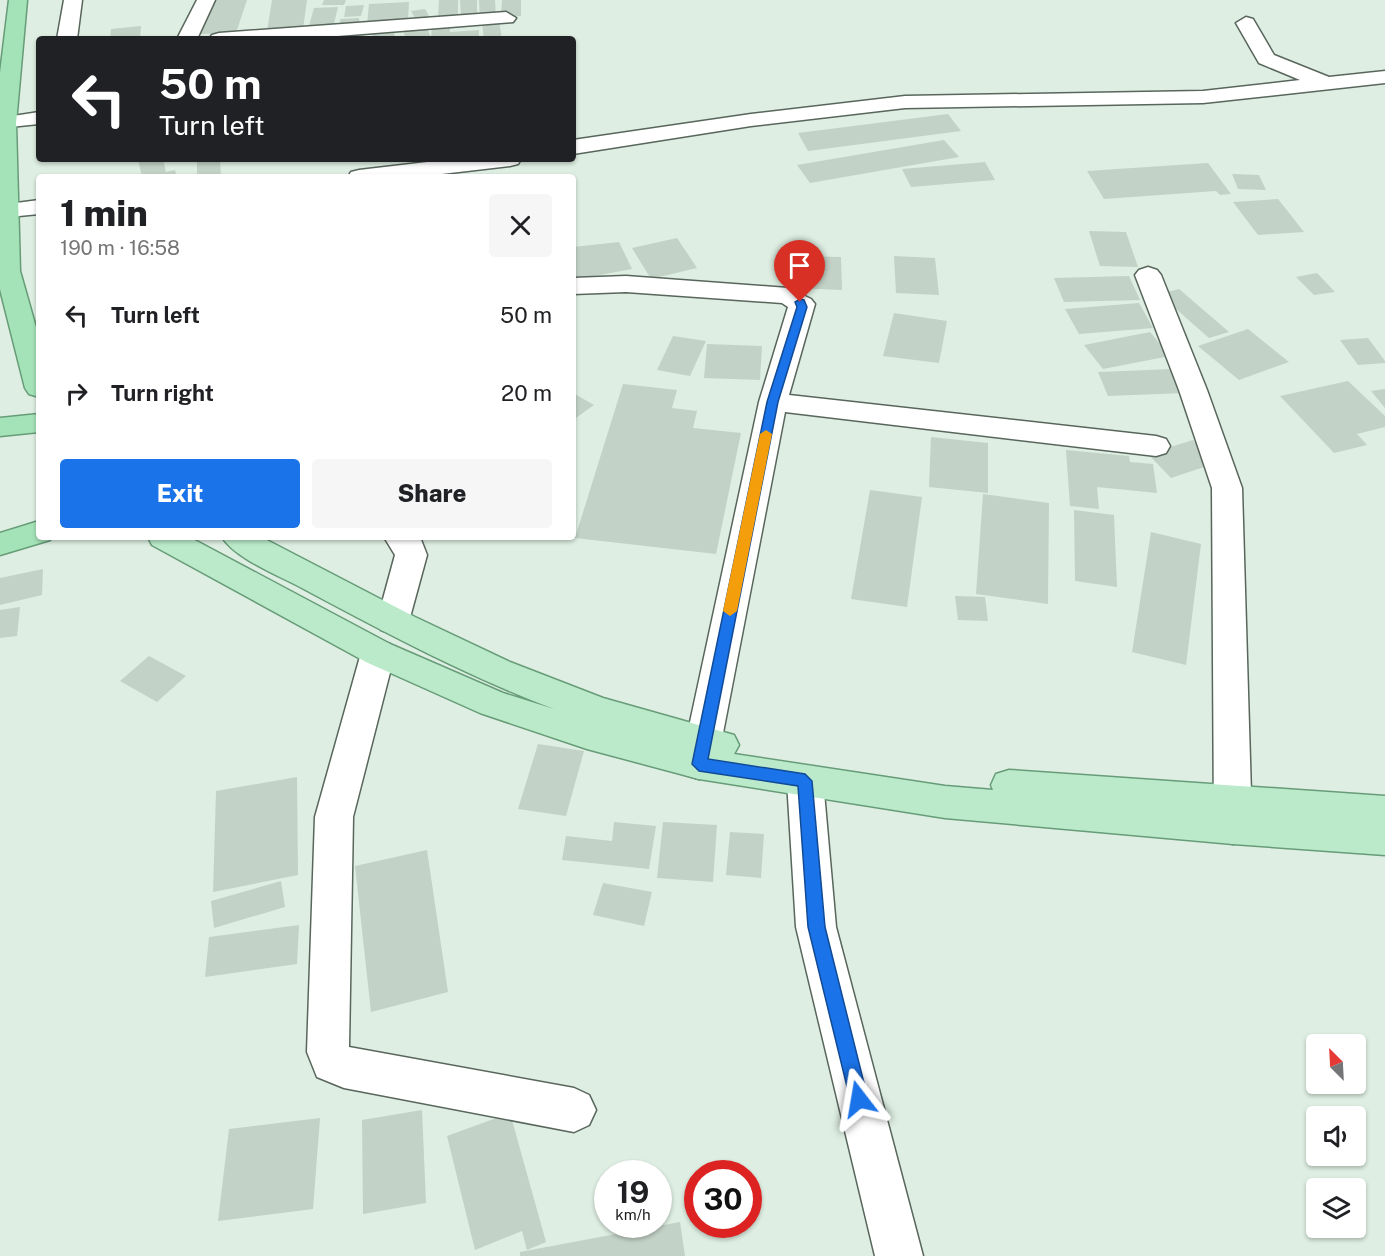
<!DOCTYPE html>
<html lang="en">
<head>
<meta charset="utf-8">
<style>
  :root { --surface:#fff; --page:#f6f6f6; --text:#202124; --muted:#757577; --accent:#1a73e8 }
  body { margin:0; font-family:"Public Sans",sans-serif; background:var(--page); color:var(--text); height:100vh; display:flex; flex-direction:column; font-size:22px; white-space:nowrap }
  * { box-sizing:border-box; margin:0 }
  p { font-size:20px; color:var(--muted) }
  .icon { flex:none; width:33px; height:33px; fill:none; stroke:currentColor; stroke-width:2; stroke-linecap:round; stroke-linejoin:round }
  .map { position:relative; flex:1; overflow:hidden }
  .drawer { position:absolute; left:36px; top:174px; width:540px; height:366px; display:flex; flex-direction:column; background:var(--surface); border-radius:6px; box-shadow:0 2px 4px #0004 }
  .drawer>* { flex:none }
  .banner { position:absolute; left:36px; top:36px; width:540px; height:126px; border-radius:6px; box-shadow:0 2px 4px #0004; background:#202124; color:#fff; overflow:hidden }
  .needle { width:39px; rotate:336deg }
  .fabs { position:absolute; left:1306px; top:1034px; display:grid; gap:12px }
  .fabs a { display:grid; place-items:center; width:60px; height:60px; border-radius:6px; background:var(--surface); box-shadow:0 2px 4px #0004; font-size:30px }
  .speed { position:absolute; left:594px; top:1160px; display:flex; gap:12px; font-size:30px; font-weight:700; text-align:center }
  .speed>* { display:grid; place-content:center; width:78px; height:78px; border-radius:50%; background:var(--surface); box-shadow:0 2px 4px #0004; line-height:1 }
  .speed small { font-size:15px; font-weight:400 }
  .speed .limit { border:9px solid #d22; background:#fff; color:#111 }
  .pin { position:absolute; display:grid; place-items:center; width:51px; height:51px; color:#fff; margin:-62px -26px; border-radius:50% 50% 50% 0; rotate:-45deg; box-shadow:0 0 6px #0007 }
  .pin .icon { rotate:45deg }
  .me { position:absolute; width:66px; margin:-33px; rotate:346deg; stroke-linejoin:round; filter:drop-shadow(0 0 4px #0008) }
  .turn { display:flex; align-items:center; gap:21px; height:126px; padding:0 24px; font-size:27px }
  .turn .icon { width:78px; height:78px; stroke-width:2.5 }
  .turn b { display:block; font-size:42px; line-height:51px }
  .round { display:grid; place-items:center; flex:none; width:63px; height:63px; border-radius:6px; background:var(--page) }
  .headline { display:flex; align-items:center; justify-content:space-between; height:102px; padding:0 24px }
  h1 { font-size:36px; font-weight:800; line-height:45px }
  .action { display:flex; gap:12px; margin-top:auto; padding:12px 24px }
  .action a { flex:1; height:69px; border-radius:6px; background:var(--accent); color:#fff; font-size:24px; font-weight:800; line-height:69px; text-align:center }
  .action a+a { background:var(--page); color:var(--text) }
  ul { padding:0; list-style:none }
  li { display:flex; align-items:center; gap:18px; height:78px; padding:0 24px }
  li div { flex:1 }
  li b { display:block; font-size:22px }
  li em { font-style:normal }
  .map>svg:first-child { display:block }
</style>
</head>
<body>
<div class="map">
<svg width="1385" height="1256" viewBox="0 0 1385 1256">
  <rect width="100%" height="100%" fill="#deeee2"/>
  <g fill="#c3d2c6">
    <polygon points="213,0 247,0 236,33 200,34"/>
    <polygon points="272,0 307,0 303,29 267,31"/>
    <polygon points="324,0 346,0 344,5 322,5"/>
    <polygon points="439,0 458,0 458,17 438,18"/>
    <polygon points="460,0 477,0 477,17 461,18"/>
    <polygon points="479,0 495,0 496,17 480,18"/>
    <polygon points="502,0 521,0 521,16 501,17"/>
    <polygon points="409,2 408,20 367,25 369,4"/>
    <polygon points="364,5 361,16 344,17 346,6"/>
    <polygon points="338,7 333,28 308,29 314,8"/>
    <polygon points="425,9 430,18 416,20 411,11"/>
    <polygon points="359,18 360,27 341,28 340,19"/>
    <polygon points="499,21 502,39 484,39 482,23"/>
    <polygon points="450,24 450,32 479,30 479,39 431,39 432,25"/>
    <polygon points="426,25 431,38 406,39 402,28"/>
    <polygon points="141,26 140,39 110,39 111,29"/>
    <polygon points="394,30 395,39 373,39 372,31"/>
    <polygon points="364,32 363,39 339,39 340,33"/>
    <polygon points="948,114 961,131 808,151 798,133"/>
    <polygon points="944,140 959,157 810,183 797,165"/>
    <polygon points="138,159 163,159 166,172 175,170 177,177 142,177"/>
    <polygon points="197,159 220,159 221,177 197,177"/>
    <polygon points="985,162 995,180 911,187 902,169"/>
    <polygon points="1208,163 1231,194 1220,195 1216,191 1104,199 1087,171"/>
    <polygon points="1232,174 1259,175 1266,190 1238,189"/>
    <polygon points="1278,199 1304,232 1258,235 1233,202"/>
    <polygon points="1089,231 1126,232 1138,267 1100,266"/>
    <polygon points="677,238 697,268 651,279 632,248"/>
    <polygon points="619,242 632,269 573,280 573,247"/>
    <polygon points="794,256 841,257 842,290 794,288"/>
    <polygon points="894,256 935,258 939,295 896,293"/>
    <polygon points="1317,273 1335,292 1314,295 1296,277"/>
    <polygon points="1129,276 1140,300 1064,302 1054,278"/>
    <polygon points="1179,289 1229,332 1209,338 1159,294"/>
    <polygon points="1139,303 1153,328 1079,334 1065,309"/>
    <polygon points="894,313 947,321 939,363 883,356"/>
    <polygon points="1248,329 1289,362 1239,380 1198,346"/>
    <polygon points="1150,332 1170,356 1103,369 1084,345"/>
    <polygon points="673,336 706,341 690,376 657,370"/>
    <polygon points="1368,338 1385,361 1385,363 1358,365 1340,340"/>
    <polygon points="707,344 762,346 760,380 704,378"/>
    <polygon points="1173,369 1184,393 1108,396 1098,372"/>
    <polygon points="1348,381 1385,416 1385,427 1357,434 1367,445 1334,453 1280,396"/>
    <polygon points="623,384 677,390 672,408 697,411 693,428 741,433 716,554 575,538"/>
    <polygon points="1385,389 1385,408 1371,391"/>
    <polygon points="573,393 594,405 573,420"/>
    <polygon points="931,437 988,443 988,493 929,487"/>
    <polygon points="1193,440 1216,463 1171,478 1148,454"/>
    <polygon points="1066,450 1129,456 1130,462 1153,464 1157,493 1097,487 1099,509 1070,506"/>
    <polygon points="870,490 922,497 907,607 851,599"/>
    <polygon points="983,494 1049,503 1048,604 976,594"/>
    <polygon points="1074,510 1114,515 1117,587 1075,581"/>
    <polygon points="1151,532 1201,544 1186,665 1132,652"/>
    <polygon points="43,569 42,595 0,605 0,578"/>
    <polygon points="955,596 985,597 988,621 958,620"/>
    <polygon points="20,607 17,636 0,638 0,610"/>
    <polygon points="149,656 186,676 157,702 120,681"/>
    <polygon points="538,744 584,751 566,816 518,809"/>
    <polygon points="297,777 298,875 213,892 216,791"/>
    <polygon points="614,822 656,826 649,869 562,860 566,836 612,841"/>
    <polygon points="663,822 717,825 713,882 657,878"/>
    <polygon points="730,832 764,834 761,878 726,875"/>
    <polygon points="427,850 448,992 371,1012 355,866"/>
    <polygon points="281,881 285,907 214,928 211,901"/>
    <polygon points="603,883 652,892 644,926 593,915"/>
    <polygon points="299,925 297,964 205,977 209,937"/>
    <polygon points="422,1110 426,1203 363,1214 362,1120"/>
    <polygon points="510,1113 546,1242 527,1250 522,1231 475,1250 447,1136"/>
    <polygon points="320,1118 313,1209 218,1221 229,1129"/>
    <polygon points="680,1222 685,1256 520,1256 520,1252"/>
  </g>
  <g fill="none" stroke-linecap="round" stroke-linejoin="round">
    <defs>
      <g id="minor">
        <polygon points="64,0 82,0 77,39 57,39"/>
        <polygon points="197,0 215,0 197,39 177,39"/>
        <polygon points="506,12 516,18 513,22 300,39 209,39 212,35 219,33"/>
        <polygon points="1246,17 1253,19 1274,55 1329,77 1385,71 1385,83 1203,103 905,108 751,126 573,154 573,140 751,114 905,96 1203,91 1300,80 1259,63 1236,23"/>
        <polygon points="39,112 39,124 0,128 0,118"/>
        <polygon points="453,159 521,159 518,164 510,166 416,177 348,177 351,172 359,170"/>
        <polygon points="39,200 39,214 9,217 0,214 1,205"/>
        <polygon points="1148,267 1157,270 1161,275 1207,390 1242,488 1252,828 1246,840 1233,844 1220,840 1214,828 1212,488 1179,390 1135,275 1139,270"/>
        <polygon points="626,276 788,288 811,299 815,304 789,395 1156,436 1166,439 1170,446 1166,453 1156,456 785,412 717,764 712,775 699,779 686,775 681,764 759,402 788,307 782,303 626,292 573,294 573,278"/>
        <polygon points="384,537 420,537 427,555 409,621 405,630 393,634 381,630 377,621 395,555"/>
        <polygon points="378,640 390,644 395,653 353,817 349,1047 574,1088 589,1095 596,1110 589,1125 574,1132 344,1088 317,1077 307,1052 315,817 361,653 366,644"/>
        <polygon points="805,766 818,770 823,781 836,927 923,1256 875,1256 796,927 787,781 792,770"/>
      </g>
      <path id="primary" d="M148 537H189L390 644 503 693 554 709C467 676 384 632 302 588 280 576 234 558 222 537H261L415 617 510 662 603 698 734 735 739 745 734 754 945 786 993 790 991 785 996 774 1009 770 1385 796V855L1233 844 945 818 699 779 587 749 480 713 366 662 152 545Z"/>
      <g id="trunk">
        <polygon points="9,0 27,0 16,123 20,271 39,338 39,397 29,394 25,388 0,289 0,73"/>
        <polygon points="39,414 39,432 0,436 0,418"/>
        <polygon points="39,521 39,537 52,537 50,540 0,555 0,533"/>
      </g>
    </defs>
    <use href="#minor" stroke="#58665c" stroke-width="3"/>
    <use href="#primary" stroke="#679c78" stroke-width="3"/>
    <use href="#trunk" stroke="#679c78" stroke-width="3"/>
    <use href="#minor" fill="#fff" fill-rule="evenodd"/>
    <use href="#primary" fill="#bbeaca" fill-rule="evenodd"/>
    <use href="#trunk" fill="#a4e3b8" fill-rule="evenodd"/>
  </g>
  <polygon fill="#1a73e8" stroke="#114b97" stroke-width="1.5" points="800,299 804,300 807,307 778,402 708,759 805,774 812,781 825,927 868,1099 866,1105 859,1108 853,1105 850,1099 808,927 798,786 699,771 692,764 767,402 797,307 795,302"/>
  <polygon fill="#f59e0b" points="766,430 772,434 737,611 730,616 723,611 760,434"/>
</svg>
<div class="fabs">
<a><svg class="needle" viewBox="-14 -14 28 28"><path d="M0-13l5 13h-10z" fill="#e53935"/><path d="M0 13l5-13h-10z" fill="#757577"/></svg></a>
<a><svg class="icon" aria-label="sound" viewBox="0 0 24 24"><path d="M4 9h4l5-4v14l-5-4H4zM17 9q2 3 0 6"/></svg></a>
<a><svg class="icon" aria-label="layers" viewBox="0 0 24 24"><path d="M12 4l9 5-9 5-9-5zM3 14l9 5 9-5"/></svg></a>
</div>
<div class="speed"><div>19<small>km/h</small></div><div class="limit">30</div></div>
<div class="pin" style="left:800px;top:302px;background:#d93025"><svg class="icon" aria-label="arrive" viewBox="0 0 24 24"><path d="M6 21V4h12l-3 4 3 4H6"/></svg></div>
<svg class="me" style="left:859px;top:1099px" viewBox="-20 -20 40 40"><path d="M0-17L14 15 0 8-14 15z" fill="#1a73e8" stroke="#fff" stroke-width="4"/></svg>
<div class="banner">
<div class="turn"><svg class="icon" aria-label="left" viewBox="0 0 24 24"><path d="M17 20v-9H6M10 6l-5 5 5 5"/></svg><div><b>50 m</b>Turn left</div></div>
</div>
<section class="drawer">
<div class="headline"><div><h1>1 min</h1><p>190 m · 16:58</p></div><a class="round"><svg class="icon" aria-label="close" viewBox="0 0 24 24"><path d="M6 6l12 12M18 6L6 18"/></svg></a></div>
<ul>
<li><svg class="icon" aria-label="left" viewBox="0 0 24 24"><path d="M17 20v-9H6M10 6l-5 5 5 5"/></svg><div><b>Turn left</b></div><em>50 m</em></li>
<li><svg class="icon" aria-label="right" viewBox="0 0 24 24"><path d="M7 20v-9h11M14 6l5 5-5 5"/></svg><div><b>Turn right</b></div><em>20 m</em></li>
</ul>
<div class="action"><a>Exit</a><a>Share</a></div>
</section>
</div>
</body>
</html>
